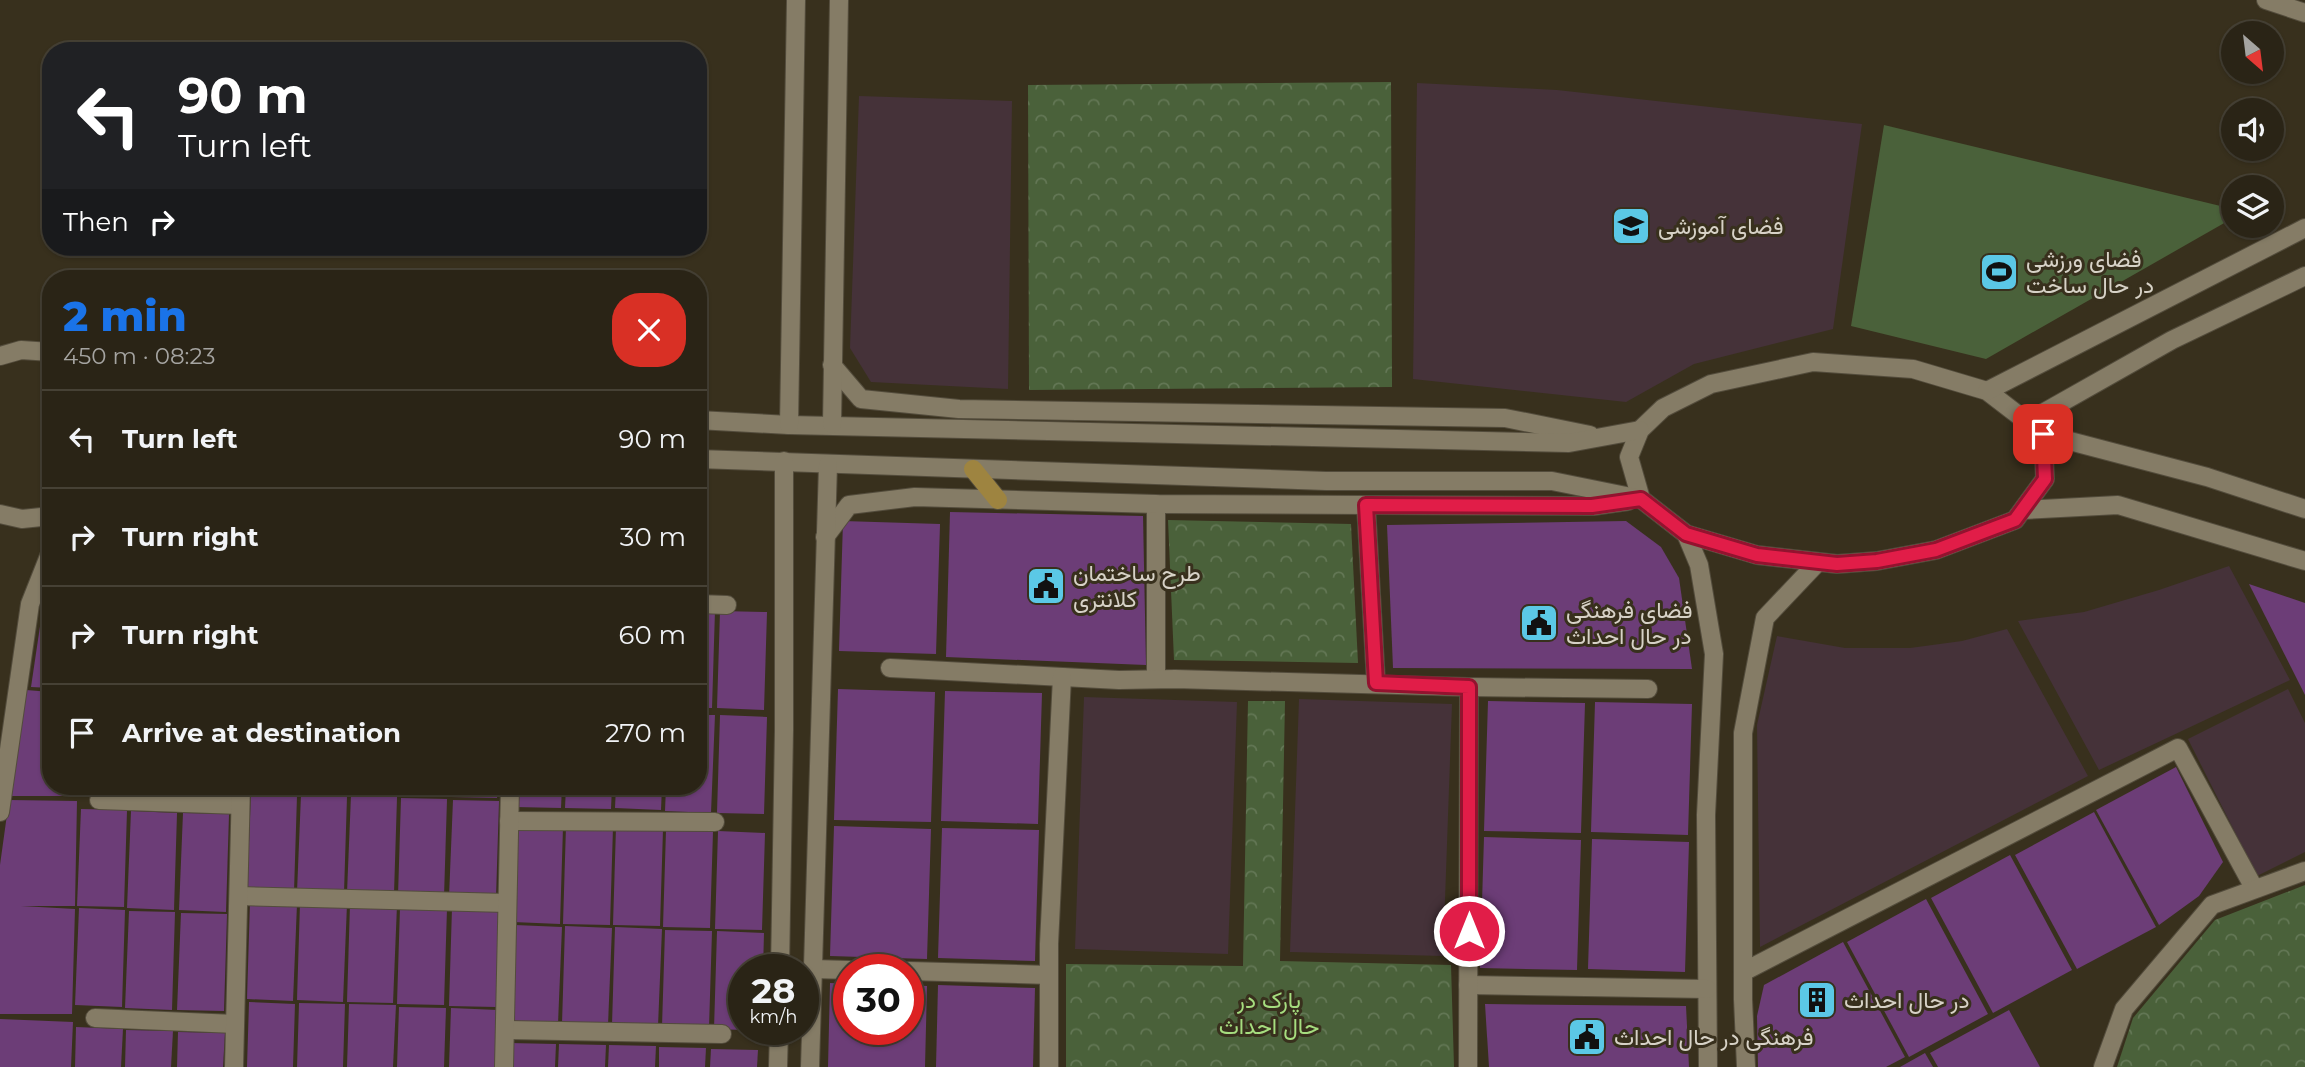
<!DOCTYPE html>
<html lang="en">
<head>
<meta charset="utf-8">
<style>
  :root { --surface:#2a2416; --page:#363023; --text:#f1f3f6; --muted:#a5a4a1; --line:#464135; --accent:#1a73e8 }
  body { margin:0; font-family:Montserrat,Vazirmatn,sans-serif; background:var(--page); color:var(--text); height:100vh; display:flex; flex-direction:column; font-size:26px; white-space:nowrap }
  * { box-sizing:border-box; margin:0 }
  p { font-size:23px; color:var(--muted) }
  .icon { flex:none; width:38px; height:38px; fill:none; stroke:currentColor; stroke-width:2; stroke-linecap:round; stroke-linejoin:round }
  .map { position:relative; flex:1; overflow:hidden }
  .drawer { position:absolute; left:42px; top:270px; width:665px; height:525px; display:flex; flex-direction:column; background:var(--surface); border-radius:28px; box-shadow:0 2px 5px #0004,0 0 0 2px var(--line) }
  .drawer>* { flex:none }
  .hud { position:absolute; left:42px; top:42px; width:665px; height:214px; border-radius:28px; box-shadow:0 2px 5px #0004,0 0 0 2px var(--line); background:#202124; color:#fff; overflow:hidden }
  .needle { width:46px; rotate:152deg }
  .buttons { position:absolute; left:2221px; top:21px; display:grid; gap:14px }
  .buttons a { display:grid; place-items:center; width:63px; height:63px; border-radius:50%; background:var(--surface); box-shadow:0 2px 5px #0004,0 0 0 2px var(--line); font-size:35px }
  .speed { position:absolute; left:728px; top:954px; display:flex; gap:14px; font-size:35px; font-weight:700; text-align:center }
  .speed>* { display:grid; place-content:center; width:91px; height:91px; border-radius:50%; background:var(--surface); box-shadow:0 2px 5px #0004,0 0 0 2px var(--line); line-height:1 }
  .speed small { font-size:18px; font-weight:400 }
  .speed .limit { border:10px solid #d22; background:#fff; color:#111 }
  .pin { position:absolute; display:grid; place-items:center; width:60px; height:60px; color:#fff; margin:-30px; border-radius:14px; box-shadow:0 4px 10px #0006 }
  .me { position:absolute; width:77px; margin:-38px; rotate:0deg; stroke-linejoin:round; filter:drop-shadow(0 0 5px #0008) }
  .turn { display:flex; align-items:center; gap:24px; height:147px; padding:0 21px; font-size:32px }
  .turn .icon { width:91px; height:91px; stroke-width:2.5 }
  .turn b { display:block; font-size:49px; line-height:60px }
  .then { display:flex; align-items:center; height:66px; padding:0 21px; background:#0003; gap:14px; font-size:26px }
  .round { display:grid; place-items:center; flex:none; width:74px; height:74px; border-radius:28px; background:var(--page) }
  .head { display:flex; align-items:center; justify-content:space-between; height:119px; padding:0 21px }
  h1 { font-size:42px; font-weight:800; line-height:52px; color:var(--accent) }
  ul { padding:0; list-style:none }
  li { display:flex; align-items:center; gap:21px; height:98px; padding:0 21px; border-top:2px solid var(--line) }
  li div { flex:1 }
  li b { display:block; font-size:26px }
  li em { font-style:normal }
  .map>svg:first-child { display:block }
</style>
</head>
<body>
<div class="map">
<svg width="2305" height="1067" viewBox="0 0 2305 1067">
  <defs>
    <pattern id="forest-crowns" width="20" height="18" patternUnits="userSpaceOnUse" patternTransform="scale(1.75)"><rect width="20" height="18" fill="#4a613a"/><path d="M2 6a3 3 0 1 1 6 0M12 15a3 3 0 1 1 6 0" fill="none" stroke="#637755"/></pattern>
  </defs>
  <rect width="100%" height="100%" fill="#38301d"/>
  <g fill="#453239">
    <polygon points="1417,83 1557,90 1862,124 1833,329 1694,364 1626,402 1413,379"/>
    <polygon points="859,96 1012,101 1008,389 871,382 850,348"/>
    <polygon points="2229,566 2290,680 2099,770 2018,621 2084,612 2159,590"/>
    <polygon points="2007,629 2088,776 1760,947 1757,725 1777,636 1845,648 1910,648 1962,641"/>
    <polygon points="2288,689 2305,723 2305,852 2257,876 2188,739"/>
    <polygon points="1084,697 1237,702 1228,954 1075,949"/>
    <polygon points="1299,699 1452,704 1443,956 1290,952"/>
  </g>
  <g fill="url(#forest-crowns)">
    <polygon points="1391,82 1392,387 1029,390 1028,85"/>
    <polygon points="1168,520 1351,524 1358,663 1174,660"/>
    <polygon points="1248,701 1285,701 1280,961 1451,965 1454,1067 1066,1067 1066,964 1243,966"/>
    <polygon points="2305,885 2305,1067 2117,1067 2133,1018 2215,920"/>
  </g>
  <polygon fill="#4a613a" points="1884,125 2233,209 2233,218 1986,359 1851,326"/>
  <g fill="#6c3d77">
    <polygon points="950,512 1143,516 1146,665 946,657"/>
    <polygon points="843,521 940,524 936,654 839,651"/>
    <polygon points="1626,521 1661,547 1679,578 1692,669 1393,668 1387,525"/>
    <polygon points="2249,584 2305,603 2305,695"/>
    <polygon points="46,586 51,586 51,688 31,687"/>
    <polygon points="698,610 715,610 712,708 698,708"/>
    <polygon points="720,611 767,612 764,710 717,708"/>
    <polygon points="838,689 935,692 931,822 834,820"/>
    <polygon points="26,690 51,692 51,786 81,786 81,796 9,796"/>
    <polygon points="945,691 1042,693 1038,824 941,821"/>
    <polygon points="1488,701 1585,703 1581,833 1484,831"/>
    <polygon points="1595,702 1692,704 1688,835 1591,832"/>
    <polygon points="698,715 715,715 711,813 665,811 666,786 698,786"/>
    <polygon points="720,715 767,717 764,814 717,813"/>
    <polygon points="2176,767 2223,862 2199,896 2159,925 2096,810"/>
    <polygon points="83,786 129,786 129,792 83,791"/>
    <polygon points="133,786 180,786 179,795 133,794"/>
    <polygon points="185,786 232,786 231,797 185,795"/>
    <polygon points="249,786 295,786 295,792 248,791"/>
    <polygon points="299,786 345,786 345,793 299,792"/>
    <polygon points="349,786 396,786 395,794 349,793"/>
    <polygon points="399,786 446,786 445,797 399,796"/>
    <polygon points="451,786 498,786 497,798 451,797"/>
    <polygon points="515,786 562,786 561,808 515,807"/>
    <polygon points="566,786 612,786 611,809 565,808"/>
    <polygon points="616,786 662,786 661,810 615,808"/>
    <polygon points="251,794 297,795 294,892 247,891"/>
    <polygon points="301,795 347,796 344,893 297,892"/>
    <polygon points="351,795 397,797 394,894 347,893"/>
    <polygon points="401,798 447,799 444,897 398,896"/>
    <polygon points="9,800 77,801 75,906 21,906 75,909 72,1014 0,1014 0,865"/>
    <polygon points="453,800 499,801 496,898 449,897"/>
    <polygon points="81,809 127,810 124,907 77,906"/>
    <polygon points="131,811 177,813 174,910 127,908"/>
    <polygon points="2094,812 2156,927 2077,969 2015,855"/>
    <polygon points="183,813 229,814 226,912 179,910"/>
    <polygon points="516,825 563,827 560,924 513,922"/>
    <polygon points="566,826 613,827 610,925 563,924"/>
    <polygon points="834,826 931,829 927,959 830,956"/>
    <polygon points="616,827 663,829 660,926 613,925"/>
    <polygon points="942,828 1039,830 1035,961 938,958"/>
    <polygon points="666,830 713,831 710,928 663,927"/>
    <polygon points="718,831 765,833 762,930 715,929"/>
    <polygon points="1484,837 1581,840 1577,970 1480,968"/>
    <polygon points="1592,839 1689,842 1685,972 1588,969"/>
    <polygon points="2010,855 2072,970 1993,1013 1931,898"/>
    <polygon points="1926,899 1988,1014 1909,1057 1847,942"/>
    <polygon points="250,902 297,904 293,1001 247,999"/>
    <polygon points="300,903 347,904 343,1002 297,1000"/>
    <polygon points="350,904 397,905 393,1003 347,1002"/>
    <polygon points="400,907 447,908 444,1005 397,1004"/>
    <polygon points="79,908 125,910 122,1007 75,1005"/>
    <polygon points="452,908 499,910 496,1007 449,1006"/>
    <polygon points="129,911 175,912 172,1010 125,1008"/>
    <polygon points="181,913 227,914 224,1011 177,1010"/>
    <polygon points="515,925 562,927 558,1024 512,1023"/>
    <polygon points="565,926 612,928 608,1025 562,1024"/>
    <polygon points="615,927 662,929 658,1026 612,1025"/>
    <polygon points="665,930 712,931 709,1028 662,1027"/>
    <polygon points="717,931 764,933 763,970 744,970 744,1030 714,1029"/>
    <polygon points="1843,942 1905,1057 1886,1067 1758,1067 1757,1016 1764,985"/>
    <polygon points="830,983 849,984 849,1029 908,1029 908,985 927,986 925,1067 828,1067"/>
    <polygon points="938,985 1035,988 1033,1067 936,1067"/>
    <polygon points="249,1002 295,1004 293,1067 247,1067"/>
    <polygon points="299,1003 345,1004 343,1067 297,1067"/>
    <polygon points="349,1004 396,1005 393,1067 347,1067"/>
    <polygon points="1485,1004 1686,1006 1689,1067 1489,1067"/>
    <polygon points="399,1007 446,1008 444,1067 397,1067"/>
    <polygon points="451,1008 498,1010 496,1067 449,1067"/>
    <polygon points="2009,1010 2040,1067 1938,1067 1930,1053"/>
    <polygon points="0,1019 73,1022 71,1067 0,1067"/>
    <polygon points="76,1027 123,1029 121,1067 75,1067"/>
    <polygon points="126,1030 173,1031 171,1067 125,1067"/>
    <polygon points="178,1032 225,1033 223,1067 177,1067"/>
    <polygon points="509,1043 556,1044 555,1067 508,1067"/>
    <polygon points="559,1044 606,1045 605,1067 558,1067"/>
    <polygon points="609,1045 656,1046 655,1067 608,1067"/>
    <polygon points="659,1047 706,1048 705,1067 659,1067"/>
    <polygon points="711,1049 758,1050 757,1067 710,1067"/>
    <polygon points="1925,1053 1933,1067 1900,1067"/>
  </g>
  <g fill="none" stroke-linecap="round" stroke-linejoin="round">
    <defs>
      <g id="minor">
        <polyline points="2266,0 2305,13"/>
        <polyline points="0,356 21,350 51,352"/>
        <polygon points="1813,362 1913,369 1987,391 2043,434 2045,479 2015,520 1936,550 1877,561 1837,564 1757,555 1686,534 1641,499 1629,457 1640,430 1663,408 1711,384"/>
        <polyline points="832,365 861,399 959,409 1505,418 1590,435"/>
        <polyline points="1987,391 2305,228"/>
        <polyline points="698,420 789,425 1569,443 1640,430"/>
        <polyline points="2027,422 2172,340 2305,276"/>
        <polyline points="832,424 839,0"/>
        <polyline points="789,425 796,0"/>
        <polyline points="2043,434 2207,477 2305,509"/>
        <polyline points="698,459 1326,481 1552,481 1641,499"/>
        <polyline points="1156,504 1156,679"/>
        <polyline points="1366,505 1376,683"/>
        <polyline points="2023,510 2118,505 2305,561"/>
        <polyline points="0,514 22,519 51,516"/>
        <polyline points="1686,534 1699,565 1714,654 1706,815 1708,1067"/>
        <polyline points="825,537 849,505 915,497 1156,504 1593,506 1628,501"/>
        <polyline points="698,604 727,605"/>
        <polyline points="890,668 1119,680 1175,679 1469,687 1648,689"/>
        <polyline points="99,800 240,805"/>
        <polyline points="0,812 30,604 51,551"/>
        <polyline points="509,821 715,822"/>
        <polyline points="239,896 507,903"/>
        <polyline points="813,969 849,970"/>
        <polyline points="780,970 784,730 784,461"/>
        <polyline points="908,971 1049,975"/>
        <polyline points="1743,972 2178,748 2254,888"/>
        <polyline points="1468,985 1707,989"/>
        <polyline points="95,1018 235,1024"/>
        <polyline points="506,1030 722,1034"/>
        <polyline points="234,1067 241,786"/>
        <polyline points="504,1067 510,786"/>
        <polyline points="778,1067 779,1029"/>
        <polyline points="810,1067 828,465"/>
        <polyline points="1049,1067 1049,944 1062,677"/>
        <polyline points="1468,1067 1469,687"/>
        <polyline points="1746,1067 1743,999 1743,733 1765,618 1818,562"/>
        <polyline points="2103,1067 2124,1009 2212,905 2305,871"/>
      </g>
      <polyline id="major" points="973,469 998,500"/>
    </defs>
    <use href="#minor" stroke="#534c3c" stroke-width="20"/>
    <use href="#major" stroke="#534c3c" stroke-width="20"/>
    <use href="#minor" stroke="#857c66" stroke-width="18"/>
    <use href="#major" stroke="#9e8440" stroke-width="18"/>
  </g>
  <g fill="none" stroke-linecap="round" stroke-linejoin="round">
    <defs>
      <polyline id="route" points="1469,931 1469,687 1376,683 1366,505 1592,506 1641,499 1686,534 1757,555 1837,564 1877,561 1936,550 2015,520 2045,479 2043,434"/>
    </defs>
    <use href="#route" stroke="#92132f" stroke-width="18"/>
    <use href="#route" stroke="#e11d48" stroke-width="12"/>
  </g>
  <defs>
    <symbol id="school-square" viewBox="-11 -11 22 22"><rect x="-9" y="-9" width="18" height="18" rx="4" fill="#5bc8e6" stroke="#38301d"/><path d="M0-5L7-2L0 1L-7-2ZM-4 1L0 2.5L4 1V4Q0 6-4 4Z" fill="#111"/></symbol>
    <symbol id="stadium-square" viewBox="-11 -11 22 22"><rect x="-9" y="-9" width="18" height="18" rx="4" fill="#5bc8e6" stroke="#38301d"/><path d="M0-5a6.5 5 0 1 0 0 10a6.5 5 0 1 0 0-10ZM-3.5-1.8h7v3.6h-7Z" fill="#111"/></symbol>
    <symbol id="civic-square" viewBox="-11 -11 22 22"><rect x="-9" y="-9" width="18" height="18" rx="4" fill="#5bc8e6" stroke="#38301d"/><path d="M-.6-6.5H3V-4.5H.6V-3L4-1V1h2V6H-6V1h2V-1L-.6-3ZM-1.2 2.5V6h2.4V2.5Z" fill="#111"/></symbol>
    <symbol id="building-square" viewBox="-11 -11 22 22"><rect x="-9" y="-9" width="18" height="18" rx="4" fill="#5bc8e6" stroke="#38301d"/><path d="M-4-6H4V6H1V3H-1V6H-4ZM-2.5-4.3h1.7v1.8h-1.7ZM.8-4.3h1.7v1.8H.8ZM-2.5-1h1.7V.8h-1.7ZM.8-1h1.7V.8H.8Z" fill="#111"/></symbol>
  </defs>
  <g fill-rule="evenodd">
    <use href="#school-square" x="1609" y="204" width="44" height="44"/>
    <use href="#stadium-square" x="1977" y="250" width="44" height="44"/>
    <use href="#civic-square" x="1024" y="564" width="44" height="44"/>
    <use href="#civic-square" x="1517" y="601" width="44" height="44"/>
    <use href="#building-square" x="1795" y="978" width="44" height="44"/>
    <use href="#civic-square" x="1565" y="1015" width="44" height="44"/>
  </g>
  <g text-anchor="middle" stroke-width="6" stroke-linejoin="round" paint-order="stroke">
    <g font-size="23" fill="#d7d2c7" stroke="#38301d" text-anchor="start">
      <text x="1658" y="234">فضای آموزشی</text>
      <text x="2026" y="267">فضای ورزشی<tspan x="2026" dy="26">در حال ساخت</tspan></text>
      <text x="1073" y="581">طرح ساختمان<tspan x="1073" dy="26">کلانتری</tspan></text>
      <text x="1566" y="618">فضای فرهنگی<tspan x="1566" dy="26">در حال احداث</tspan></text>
      <text x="1844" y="1008">در حال احداث</text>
      <text x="1614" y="1045">فرهنگی در حال احداث</text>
    </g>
    <g font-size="23" fill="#a6de7f" stroke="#38301d">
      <text x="1269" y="1008">پارک در<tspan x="1269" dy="26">حال احداث</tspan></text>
    </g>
  </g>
</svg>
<div class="buttons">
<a><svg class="needle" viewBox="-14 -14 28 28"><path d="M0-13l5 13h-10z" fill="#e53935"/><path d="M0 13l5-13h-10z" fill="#a5a4a1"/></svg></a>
<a><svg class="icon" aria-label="sound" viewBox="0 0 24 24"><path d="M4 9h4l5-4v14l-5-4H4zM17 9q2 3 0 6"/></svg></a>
<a><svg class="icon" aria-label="layers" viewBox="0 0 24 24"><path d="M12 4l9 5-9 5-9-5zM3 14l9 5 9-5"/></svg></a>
</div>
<div class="speed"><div>28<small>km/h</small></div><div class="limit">30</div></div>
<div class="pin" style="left:2043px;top:434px;background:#d93025"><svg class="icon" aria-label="arrive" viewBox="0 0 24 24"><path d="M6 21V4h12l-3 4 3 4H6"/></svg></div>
<svg class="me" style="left:1469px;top:931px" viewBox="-20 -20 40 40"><circle r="17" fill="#e11d48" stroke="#fff" stroke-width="3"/><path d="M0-11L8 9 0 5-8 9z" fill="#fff"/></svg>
<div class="hud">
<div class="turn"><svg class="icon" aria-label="left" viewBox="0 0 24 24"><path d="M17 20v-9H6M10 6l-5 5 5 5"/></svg><div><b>90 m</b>Turn left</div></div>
<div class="then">Then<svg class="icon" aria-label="right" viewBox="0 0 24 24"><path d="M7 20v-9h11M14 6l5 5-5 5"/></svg></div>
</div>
<section class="drawer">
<div class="head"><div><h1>2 min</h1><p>450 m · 08:23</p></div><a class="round" style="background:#d93025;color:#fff"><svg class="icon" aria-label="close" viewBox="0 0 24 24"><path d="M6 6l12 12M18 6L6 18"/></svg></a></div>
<ul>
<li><svg class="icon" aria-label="left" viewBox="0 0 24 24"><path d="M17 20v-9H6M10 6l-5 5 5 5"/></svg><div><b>Turn left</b></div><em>90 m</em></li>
<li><svg class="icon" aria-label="right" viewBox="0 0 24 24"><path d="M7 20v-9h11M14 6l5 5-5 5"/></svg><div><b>Turn right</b></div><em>30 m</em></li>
<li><svg class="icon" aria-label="right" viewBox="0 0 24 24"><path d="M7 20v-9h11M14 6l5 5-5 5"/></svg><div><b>Turn right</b></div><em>60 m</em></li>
<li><svg class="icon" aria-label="arrive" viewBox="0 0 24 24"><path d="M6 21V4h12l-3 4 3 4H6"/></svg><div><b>Arrive at destination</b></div><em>270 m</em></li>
</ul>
</section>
</div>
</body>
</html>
